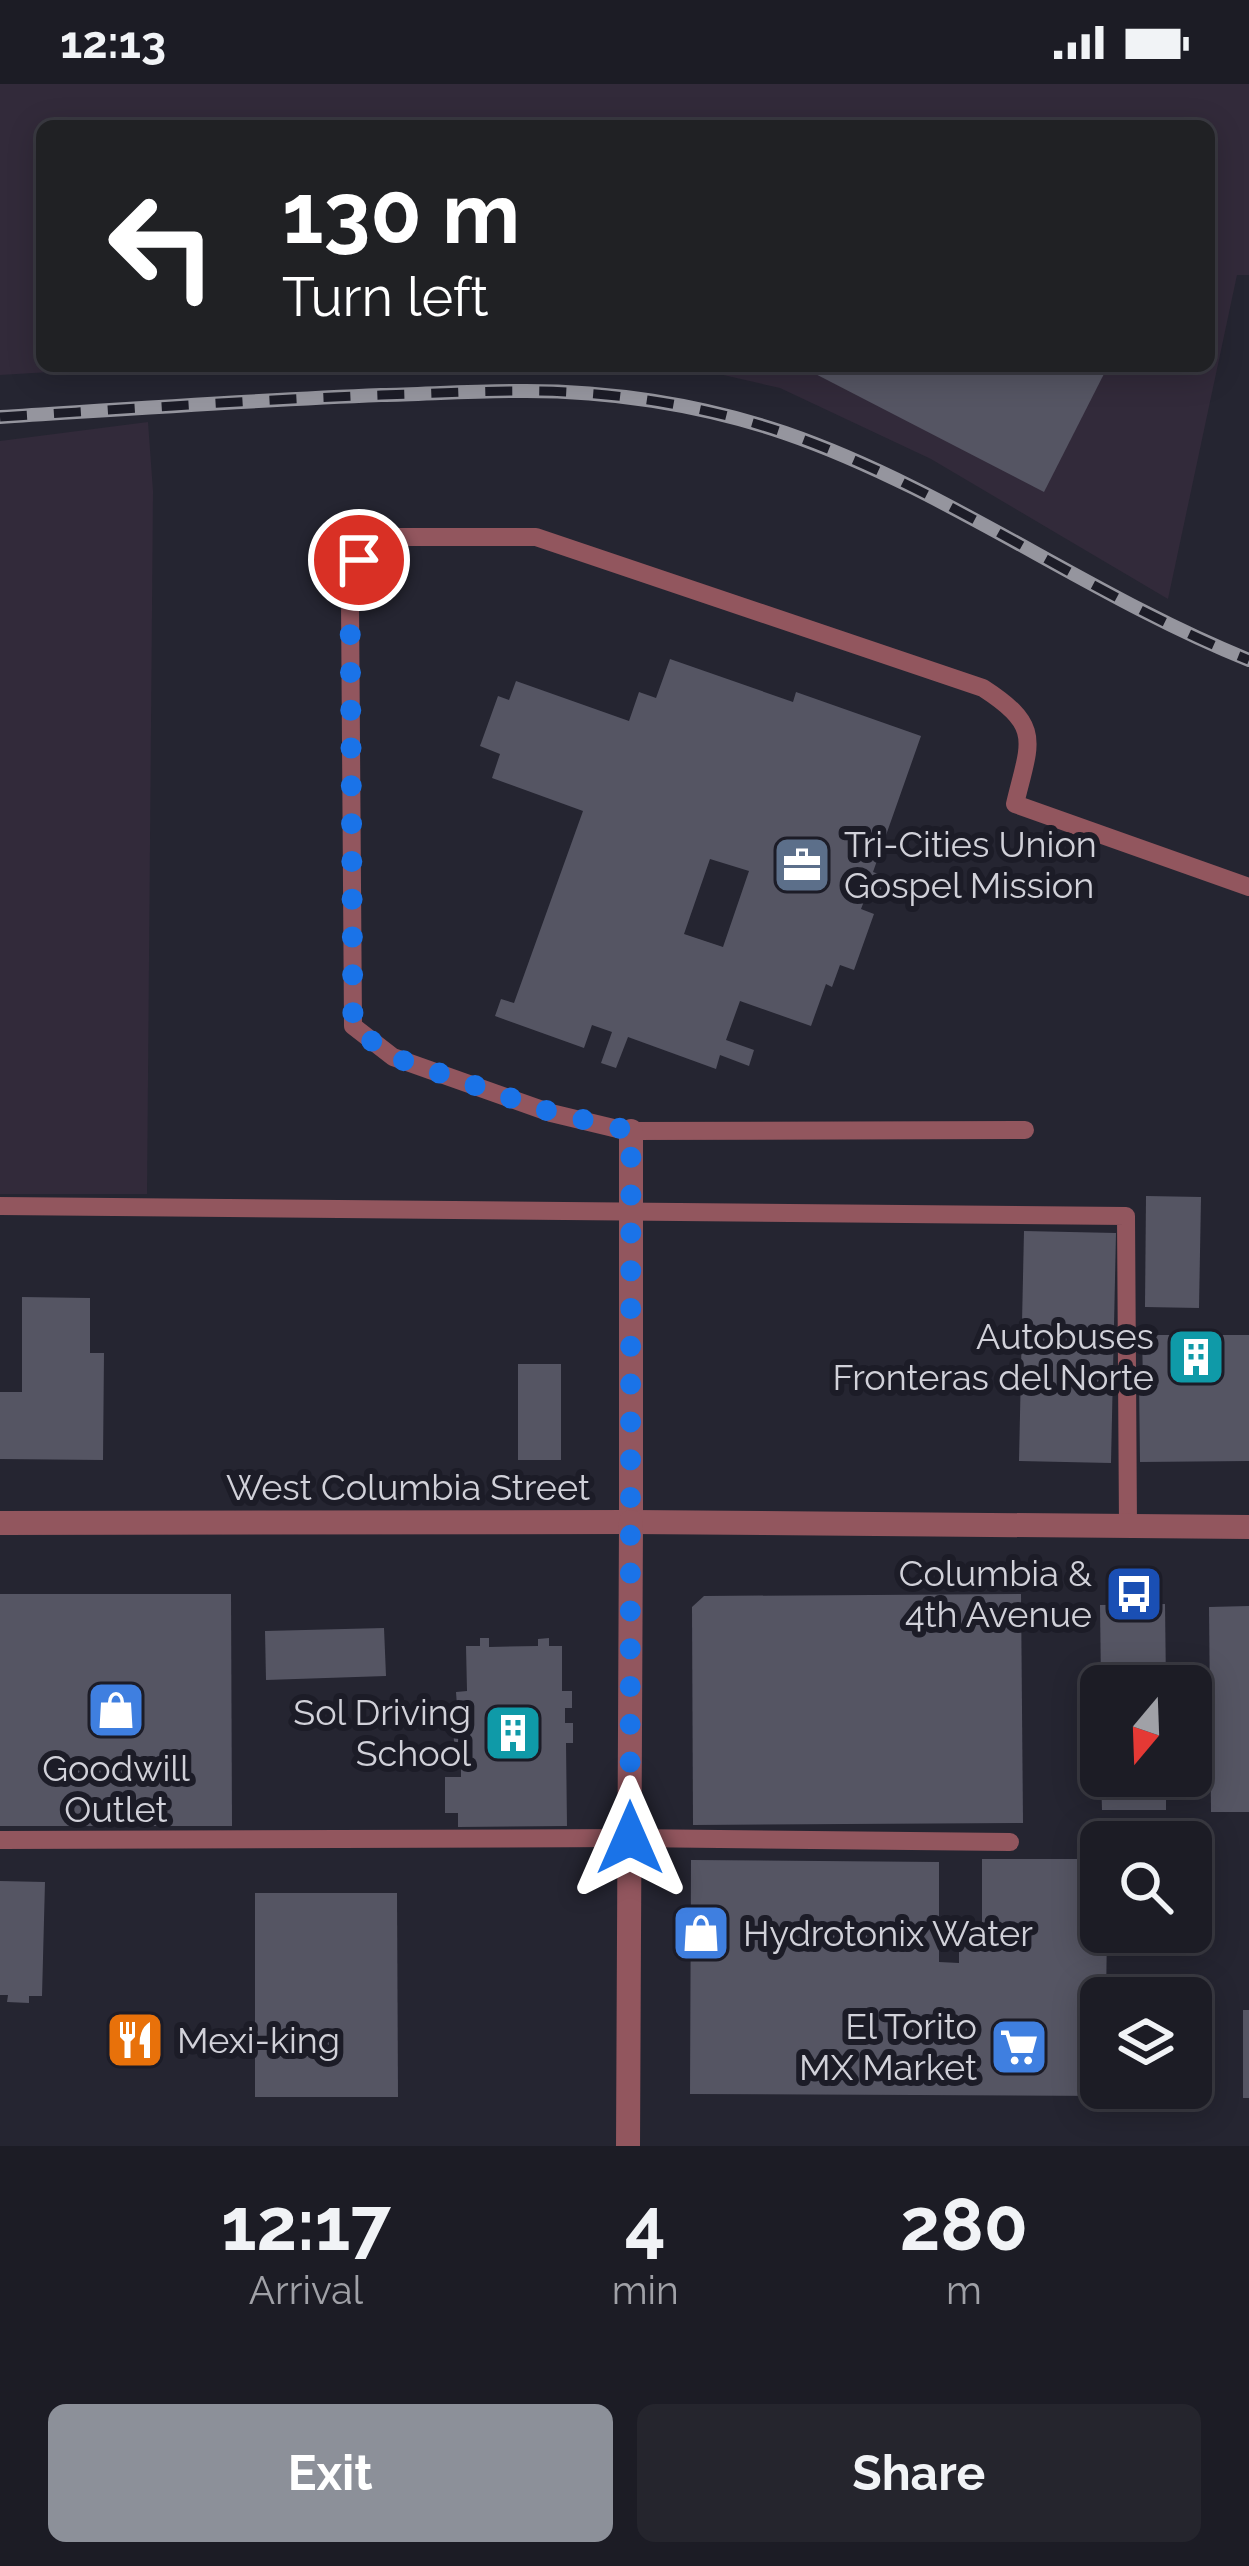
<!DOCTYPE html>
<html lang="en">
<head>
<meta charset="utf-8">
<style>
  :root { --surface:#1c1c25; --page:#25252d; --text:#f1f3f6; --muted:#a0a1a7; --line:#3a3a42; --accent:#8c9099 }
  body { margin:0; font-family:Raleway,sans-serif; background:var(--page); color:var(--text); height:100vh; display:flex; flex-direction:column; font-size:45px; white-space:nowrap }
  * { box-sizing:border-box; margin:0 }
  p { font-size:39px; color:var(--muted) }
  .icon { flex:none; width:66px; height:66px; fill:none; stroke:currentColor; stroke-width:2; stroke-linecap:round; stroke-linejoin:round }
  .map { position:relative; height:2062px; overflow:hidden }
  .drawer { display:flex; flex-direction:column; background:var(--surface); flex:1 }
  .drawer>* { flex:none }
  .hud { position:absolute; left:36px; top:36px; width:1179px; height:252px; border-radius:18px; box-shadow:0 6px 30px #0003,0 0 0 3px var(--line); background:#202124; color:#fff; overflow:hidden }
  .needle { width:78px; rotate:199deg }
  .fabs { position:absolute; left:1080px; top:1581px; display:grid; gap:24px }
  .fabs a { display:grid; place-items:center; width:132px; height:132px; border-radius:18px; background:var(--surface); box-shadow:0 6px 30px #0003,0 0 0 3px var(--line); font-size:60px }
  .pin { position:absolute; display:grid; place-items:center; width:102px; height:102px; color:#fff; margin:-51px; border:6px solid #fff; border-radius:50%; box-shadow:0 3px 12px #0007 }
  .me { position:absolute; width:132px; margin:-66px; rotate:0deg; stroke-linejoin:round; filter:drop-shadow(0 0 9px #0008) }
  .turn { display:flex; align-items:center; gap:42px; height:252px; padding:0 48px; font-size:54px }
  .turn .icon { width:156px; height:156px; stroke-width:2.5 }
  .turn b { display:block; font-size:84px; line-height:102px }
  .eta { display:flex; justify-content:space-evenly; align-items:center; height:204px; text-align:center }
  .eta b { font-size:72px; font-weight:700; line-height:84px }
  .button { display:flex; gap:24px; margin-top:auto; padding:24px 48px }
  .button a { flex:1; height:138px; border-radius:18px; background:var(--accent); color:#fff; font-size:48px; font-weight:700; line-height:138px; text-align:center }
  .button a+a { background:var(--page); color:var(--text) }
  .status { display:flex; justify-content:space-between; align-items:center; height:84px; padding:0 60px; background:var(--surface); direction:ltr }
  .status svg { height:33px; fill:currentColor }
  .map>svg:first-child { display:block }
</style>
</head>
<body>
<div class="status"><b>12:13</b><svg viewBox="0 0 49 12"><path d="M0 12V9h3v3zM5 12V6h3v6zM10 12V3h3v9zM15 12V0h3v12zM26 1h20v11H26zM47 4h2v5h-2z"/></svg></div>
<div class="map">
<svg width="1249" height="2062" viewBox="0 0 1249 2062">
  <rect width="100%" height="100%" fill="#252531"/>
  <g fill="#322a3a">
    <polygon points="0,0 1249,0 1249,191 1237,191 1168,515 931,375 780,304 684,282 1209,282 1209,42 42,42 42,282 150,282 0,291"/>
    <polygon points="148,338 153,407 147,1110 0,1110 0,357"/>
  </g>
  <g fill="#555563" fill-rule="evenodd">
    <polygon points="800,282 1108,282 1044,408"/>
    <path d="M670 575 793 618 796 608 921 652 873 788 895 796 888 815 868 807 861 825 874 830 854 886 840 881 832 903 826 900 811 942 740 917 726 956 754 966 749 982 720 971 716 985 628 953 616 984 601 979 612 948 592 941 584 964 495 932 501 915 514 919 583 727 492 694 500 670 480 662 498 612 509 616 516 597 629 637 639 608 656 614ZM710 775 749 787 723 863 684 850Z"/>
    <polygon points="1146,1112 1201,1113 1199,1224 1145,1223"/>
    <polygon points="1024,1147 1116,1149 1111,1379 1019,1377"/>
    <polygon points="22,1213 90,1214 90,1269 104,1269 103,1376 0,1375 0,1308 22,1308"/>
    <polygon points="1142,1251 1249,1251 1249,1377 1140,1378 1139,1297 1143,1298"/>
    <rect x="518" y="1280" width="43" height="96"/>
    <polygon points="0,1510 231,1510 232,1742 0,1742"/>
    <polygon points="1021,1510 1023,1739 693,1741 692,1523 704,1512"/>
    <polygon points="1165,1520 1166,1602 1101,1602 1100,1521"/>
    <polygon points="1249,1522 1249,1728 1211,1728 1209,1523"/>
    <polygon points="384,1544 386,1592 266,1596 265,1547"/>
    <polygon points="480,1554 489,1554 489,1563 538,1562 538,1555 549,1554 549,1562 562,1562 562,1607 572,1607 572,1624 565,1624 565,1639 573,1639 573,1659 566,1659 567,1742 458,1743 458,1729 445,1729 445,1693 461,1693 461,1658 454,1658 453,1640 464,1640 464,1622 457,1622 456,1608 467,1607 466,1562 480,1562"/>
    <polygon points="1101,1692 1166,1692 1166,1726 1102,1726"/>
    <polygon points="982,1775 1101,1775 1101,1848 1107,1848 1106,1914 1101,1914 1101,2004 1106,2004 1106,2012 690,2010 691,1776 939,1778 939,1878 959,1879 959,1855 982,1855"/>
    <polygon points="0,1797 45,1798 42,1912 29,1912 29,1919 7,1918 8,1911 0,1911"/>
    <polygon points="255,1809 397,1809 398,2013 255,2013"/>
    <rect x="1243" y="1926" width="6" height="88"/>
  </g>
  <g fill="none" stroke-linecap="round" stroke-linejoin="round">
    <g stroke="#92565e" stroke-width="18">
      <path d="M1025 1046 626 1047 551 1029 393 973 353 942 350 518 359 476 384 453H536L983 604C1043 643 1030 657 1015 720L1249 803"/>
      <polyline points="0,1122 1126,1132 1128,1442"/>
      <polyline points="0,1756 630,1754 1010,1758"/>
    </g>
    <polyline stroke="#92565e" stroke-width="24" points="631,1047 631,1438"/>
    <g stroke="#92565e" stroke-width="24">
      <polyline points="0,1439 631,1438 1249,1443"/>
      <polyline points="628,2062 631,1438"/>
    </g>
    <defs>
      <path id="rail" d="M0 333C127 325 254 316 381 311 426 310 471 307 517 307 606 306 700 320 785 349 948 405 1089 512 1249 576"/>
    </defs>
    <use href="#rail" stroke="#95959e" stroke-width="14"/>
    <use href="#rail" stroke="#1c1c27" stroke-width="9" stroke-dasharray="27" stroke-linecap="butt"/>
  </g>
  <g fill="none" stroke-linecap="round" stroke-linejoin="round">
    <polyline stroke="#1a73e8" stroke-width="21" stroke-dasharray="0 37.8" points="359,476 350,518 353,943 393,973 551,1028 631,1047 630,1754"/>
  </g>
  <defs>
    <symbol id="office-square" viewBox="-11 -11 22 22"><rect x="-9" y="-9" width="18" height="18" rx="4" fill="#5c6f8a" stroke="#1c1c27"/><path d="M-6-3h4V-5.5h4V-3h4V5H-6ZM-1-4.5V-3h2v-1.5ZM-6 0V1H6V0Z" fill="#fff"/></symbol>
    <symbol id="building-square" viewBox="-11 -11 22 22"><rect x="-9" y="-9" width="18" height="18" rx="4" fill="#0f9aa8" stroke="#1c1c27"/><path d="M-4-6H4V6H1V3H-1V6H-4ZM-2.5-4.3h1.7v1.8h-1.7ZM.8-4.3h1.7v1.8H.8ZM-2.5-1h1.7V.8h-1.7ZM.8-1h1.7V.8H.8Z" fill="#fff"/></symbol>
    <symbol id="bus-square" viewBox="-11 -11 22 22"><rect x="-9" y="-9" width="18" height="18" rx="4" fill="#1a4fb4" stroke="#1c1c27"/><path d="M-5-6H5V4H4V6H2V4H-2V6H-4V4H-5ZM-3.5-4V0h7V-4ZM-3.5 1.2v1.5H-2V1.2ZM2 1.2v1.5H3.5V1.2Z" fill="#fff"/></symbol>
    <symbol id="shop-square" viewBox="-11 -11 22 22"><rect x="-9" y="-9" width="18" height="18" rx="4" fill="#3f7fe0" stroke="#1c1c27"/><path d="M-5-2.5h2.3a2.7 3.5 0 0 1 5.4 0H5L5.5 6h-11ZM-1.5-2.5h3a1.5 2.3 0 0 0-3 0Z" fill="#fff"/></symbol>
    <symbol id="restaurant-square" viewBox="-11 -11 22 22"><rect x="-9" y="-9" width="18" height="18" rx="4" fill="#e8710a" stroke="#1c1c27"/><path d="M-5-6h1v4h1v-4h1v4h1v-4h1v5L-1.5 .5V6h-2V.5L-5-1ZM5-6V6H3V1.5H1.5Q1.5-4 5-6Z" fill="#fff"/></symbol>
    <symbol id="supermarket-square" viewBox="-11 -11 22 22"><rect x="-9" y="-9" width="18" height="18" rx="4" fill="#3f7fe0" stroke="#1c1c27"/><path d="M-6-5.5h2.5l.6 2H6L4.5 2H-2.5L-4.4-4H-6ZM-1.5 3.2a1.3 1.3 0 1 0 .1 0ZM3 3.2a1.3 1.3 0 1 0 .1 0Z" fill="#fff"/></symbol>
  </defs>
  <g fill-rule="evenodd">
    <use href="#office-square" x="769" y="748" width="66" height="66"/>
    <use href="#building-square" x="1163" y="1240" width="66" height="66"/>
    <use href="#bus-square" x="1101" y="1477" width="66" height="66"/>
    <use href="#shop-square" x="83" y="1593" width="66" height="66"/>
    <use href="#building-square" x="480" y="1616" width="66" height="66"/>
    <use href="#shop-square" x="668" y="1816" width="66" height="66"/>
    <use href="#restaurant-square" x="102" y="1923" width="66" height="66"/>
    <use href="#supermarket-square" x="986" y="1930" width="66" height="66"/>
  </g>
  <g text-anchor="middle" stroke-width="12" stroke-linejoin="round" paint-order="stroke">
    <g font-size="36" fill="#d1d1d9" stroke="#1c1c27" text-anchor="end">
      <text x="844" y="773" text-anchor="start">Tri-Cities Union<tspan x="844" dy="41">Gospel Mission</tspan></text>
      <text x="1154" y="1265">Autobuses<tspan x="1154" dy="41">Fronteras del Norte</tspan></text>
      <text x="1092" y="1502">Columbia &amp;<tspan x="1092" dy="41">4th Avenue</tspan></text>
      <text x="471" y="1641">Sol Driving<tspan x="471" dy="41">School</tspan></text>
      <text x="116" y="1697" text-anchor="middle">Goodwill<tspan x="116" dy="41">Outlet</tspan></text>
      <text x="743" y="1862" text-anchor="start">Hydrotonix Water</text>
      <text x="977" y="1955">El Torito<tspan x="977" dy="41">MX Market</tspan></text>
      <text x="177" y="1969" text-anchor="start">Mexi-king</text>
    </g>
    <g font-size="36" fill="#d1d1d9" stroke="#1c1c27">
      <text x="408" y="1416">West Columbia Street</text>
    </g>
  </g>
</svg>
<div class="fabs">
<a><svg class="needle" viewBox="-14 -14 28 28"><path d="M0-13l5 13h-10z" fill="#e53935"/><path d="M0 13l5-13h-10z" fill="#a0a1a7"/></svg></a>
<a><svg class="icon" aria-label="search" viewBox="0 0 24 24"><circle cx="10" cy="10" r="6"/><path d="M15 15l6 6"/></svg></a>
<a><svg class="icon" aria-label="layers" viewBox="0 0 24 24"><path d="M12 4l9 5-9 5-9-5zM3 14l9 5 9-5"/></svg></a>
</div>
<div class="pin" style="left:359px;top:476px;background:#d93025"><svg class="icon" aria-label="arrive" viewBox="0 0 24 24"><path d="M6 21V4h12l-3 4 3 4H6"/></svg></div>
<svg class="me" style="left:630px;top:1754px" viewBox="-20 -20 40 40"><path d="M0-17L14 15 0 8-14 15z" fill="#1a73e8" stroke="#fff" stroke-width="4"/></svg>
<div class="hud">
<div class="turn"><svg class="icon" aria-label="left" viewBox="0 0 24 24"><path d="M17 20v-9H6M10 6l-5 5 5 5"/></svg><div><b>130 m</b>Turn left</div></div>
</div>
</div>
<section class="drawer">
<div class="eta">
<div><b>12:17</b><p>Arrival</p></div>
<div><b>4</b><p>min</p></div>
<div><b>280</b><p>m</p></div>
</div>
<div class="button"><a>Exit</a><a>Share</a></div>
</section>
</body>
</html>
